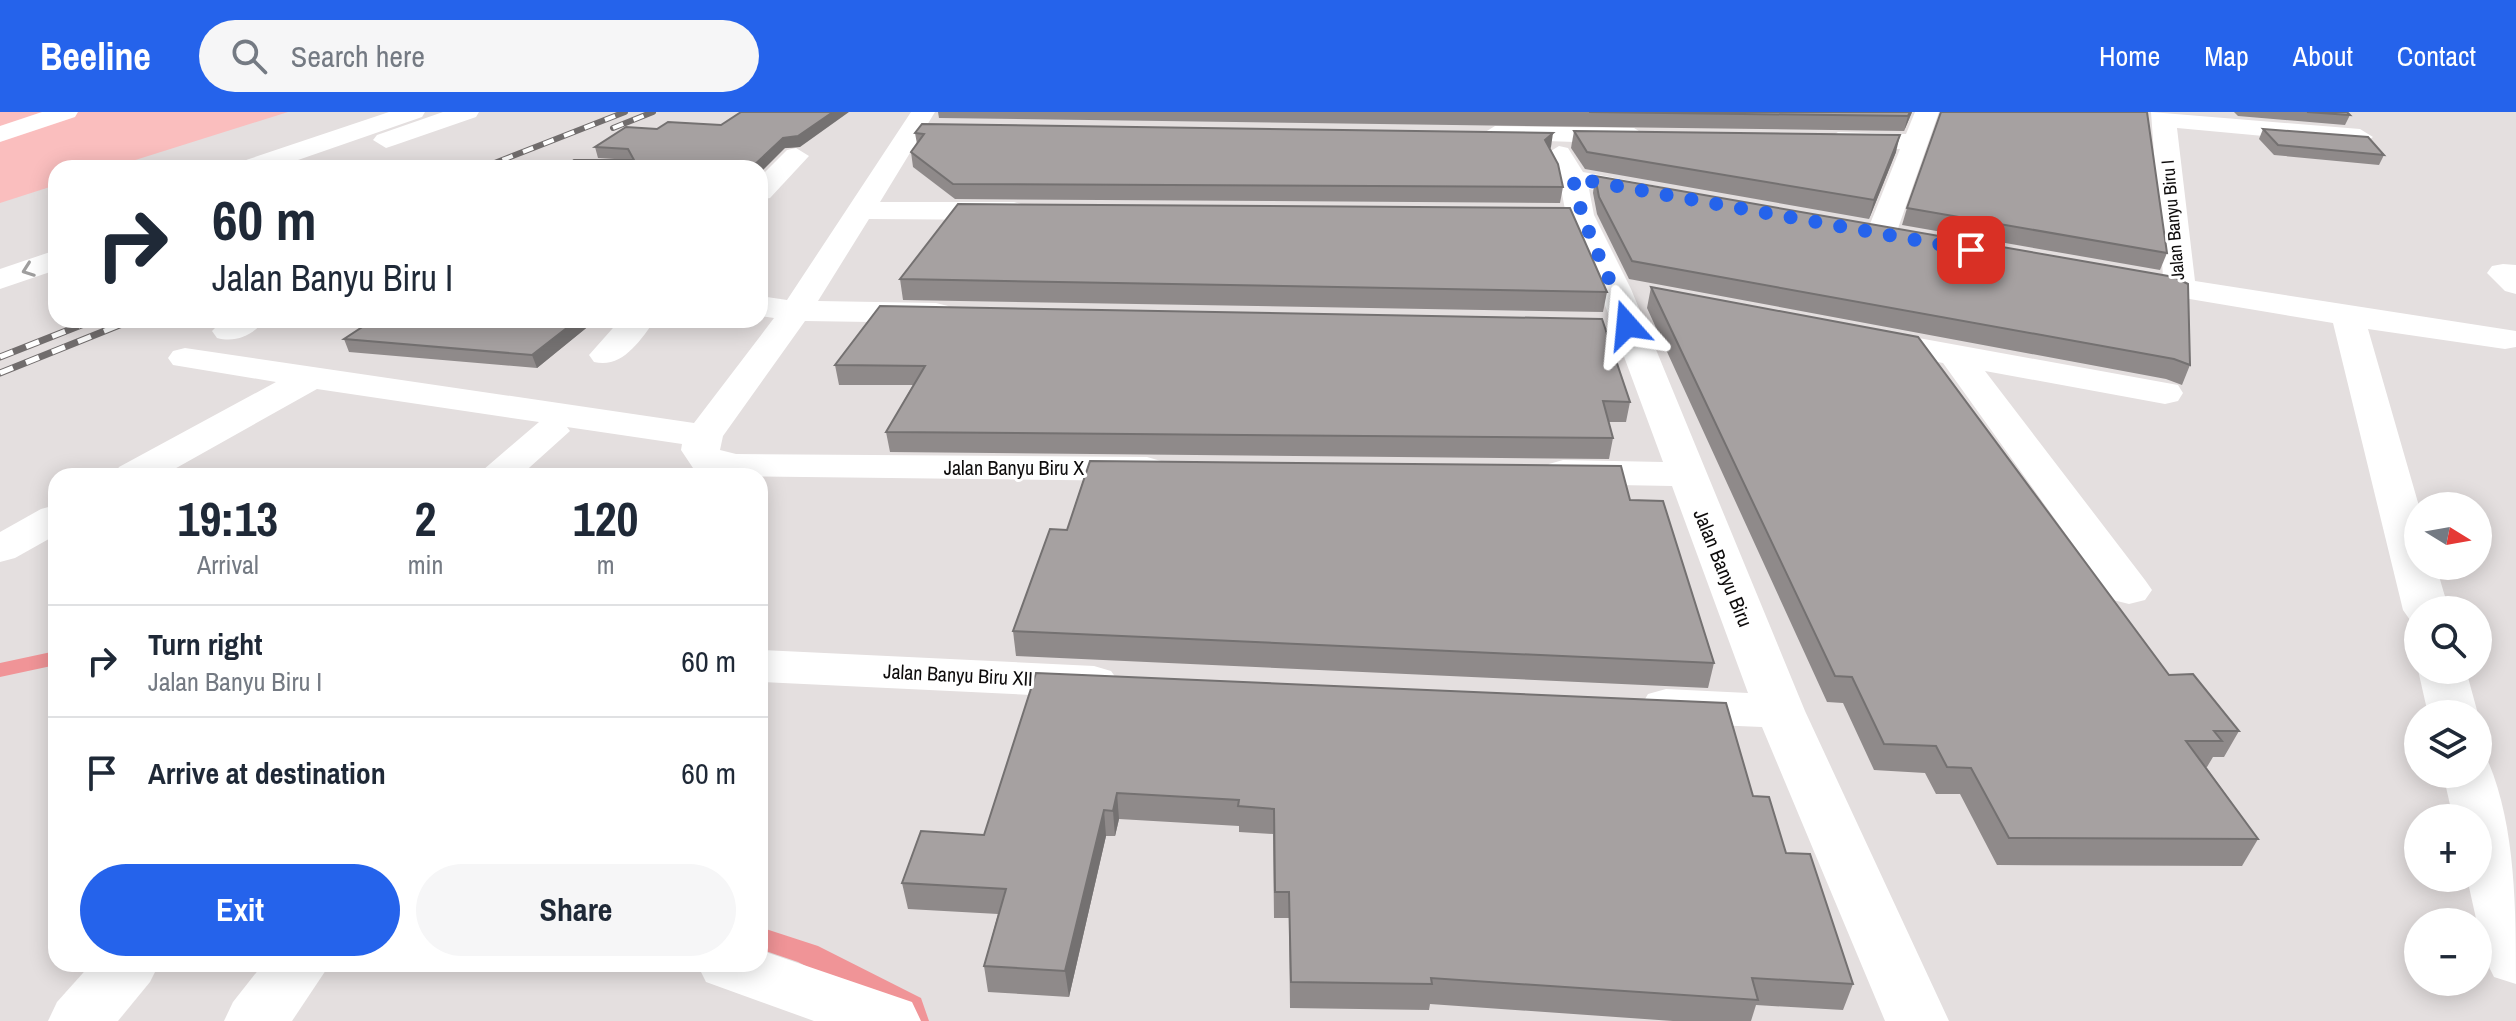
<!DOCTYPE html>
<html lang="en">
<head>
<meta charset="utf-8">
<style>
  :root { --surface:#fff; --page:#f6f6f7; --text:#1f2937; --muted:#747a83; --line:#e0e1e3; --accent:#2563eb }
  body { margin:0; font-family:"Archivo Narrow",sans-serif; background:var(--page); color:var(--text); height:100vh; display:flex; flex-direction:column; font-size:30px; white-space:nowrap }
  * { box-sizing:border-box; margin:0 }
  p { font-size:26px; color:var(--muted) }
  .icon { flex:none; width:44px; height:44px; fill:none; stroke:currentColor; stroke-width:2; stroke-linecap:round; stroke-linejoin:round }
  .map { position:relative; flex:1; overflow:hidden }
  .details { position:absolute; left:48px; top:356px; width:720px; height:504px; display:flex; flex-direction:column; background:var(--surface); border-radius:24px; box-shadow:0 4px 20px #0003 }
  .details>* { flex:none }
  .hud { position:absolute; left:48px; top:48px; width:720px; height:168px; border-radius:24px; box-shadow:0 4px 20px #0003; background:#fff; color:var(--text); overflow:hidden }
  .needle { width:52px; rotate:101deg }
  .tools { position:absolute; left:2404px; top:380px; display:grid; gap:16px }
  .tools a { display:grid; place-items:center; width:88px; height:88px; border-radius:50%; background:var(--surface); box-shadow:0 4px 20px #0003; font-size:40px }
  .pin { position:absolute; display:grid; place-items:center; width:68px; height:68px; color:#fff; margin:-34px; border-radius:16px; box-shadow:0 4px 12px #0006 }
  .me { position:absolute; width:88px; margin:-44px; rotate:342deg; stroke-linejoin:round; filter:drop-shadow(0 0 6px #0008) }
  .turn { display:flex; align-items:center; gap:28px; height:168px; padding:0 32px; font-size:36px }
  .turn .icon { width:104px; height:104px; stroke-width:2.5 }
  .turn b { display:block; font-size:56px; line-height:68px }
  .eta { display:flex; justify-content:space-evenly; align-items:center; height:136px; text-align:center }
  .eta b { font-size:48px; font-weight:800; line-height:56px }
  .action { display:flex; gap:16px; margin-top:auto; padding:16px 32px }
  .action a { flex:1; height:92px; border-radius:48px; background:var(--accent); color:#fff; font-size:32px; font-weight:800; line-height:92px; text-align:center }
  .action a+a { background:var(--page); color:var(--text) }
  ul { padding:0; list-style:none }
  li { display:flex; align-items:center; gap:24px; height:112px; padding:0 32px; border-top:2px solid var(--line) }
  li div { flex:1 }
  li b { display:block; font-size:30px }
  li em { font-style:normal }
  header { display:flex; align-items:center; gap:48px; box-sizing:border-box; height:112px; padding:0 40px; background:var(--accent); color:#fff }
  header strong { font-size:38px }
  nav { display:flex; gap:44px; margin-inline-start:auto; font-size:28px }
  .search { width:560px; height:72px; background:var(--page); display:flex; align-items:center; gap:20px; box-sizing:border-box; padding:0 28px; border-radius:44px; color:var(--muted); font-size:30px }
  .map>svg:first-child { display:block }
</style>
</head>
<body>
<header>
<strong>Beeline</strong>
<div class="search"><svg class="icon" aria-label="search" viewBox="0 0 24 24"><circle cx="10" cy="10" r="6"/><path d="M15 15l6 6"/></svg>Search here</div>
<nav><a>Home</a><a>Map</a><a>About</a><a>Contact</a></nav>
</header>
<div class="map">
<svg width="2516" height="909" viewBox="0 0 2516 909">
  <rect width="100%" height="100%" fill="#e4dfdf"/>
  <polygon fill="#fabebe" points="0,0 288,0 110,56 56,56 56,73 0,91"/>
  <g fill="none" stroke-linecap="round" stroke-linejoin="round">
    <g fill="#f09497" fill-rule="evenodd">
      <polygon points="56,539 56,553 0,565 0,551"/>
      <polygon points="760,815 818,834 921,886 929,909 901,909 899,902 798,850 760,837"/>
    </g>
    <g fill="#fff" fill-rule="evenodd">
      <polygon points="42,0 78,0 75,5 0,30 0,14"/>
      <polygon points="911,0 935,0 880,90 1014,90 1024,93 1028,99 1024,105 1014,108 869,107 818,189 936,191 948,194 953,201 948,208 936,211 805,209 723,324 720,338 736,342 1147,345 1161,349 1167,357 1161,365 1147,369 727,364 693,356 681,338 682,332 567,315 570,319 520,364 476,364 539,310 317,277 162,364 113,364 119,355 276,270 173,253 168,246 173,239 185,236 694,311 774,206 760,204 760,184 787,188"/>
      <polygon points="1915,0 1939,0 1896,122 1891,128 1871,128 1866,122 1900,37 1838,36 1825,28 1838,20 1906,22"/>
      <polygon points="2151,0 2360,17 2373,25 2360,33 2177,16 2195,169 2516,219 2516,235 2505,237 2368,217 2419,394 2418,454 2436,454 2449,498 2418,498 2418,510 2410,508 2403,498 2333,211 2130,177 2119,175 2114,168 2119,161 2130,159 2163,164"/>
      <polygon points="1495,14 1634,16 1647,24 1634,32 1486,27 1482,22"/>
      <polygon points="1559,34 1568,36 1583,60 1663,75 1667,81 1663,87 1653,89 1589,77 1594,103 1631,177 1805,599 1949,909 1885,909 1762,615 1666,611 1648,606 1641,594 1648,582 1666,577 1748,581 1672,374 1563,372 1549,368 1543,360 1549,352 1563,348 1663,350 1599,177 1566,103 1559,66 1546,42"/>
      <polygon points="796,36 809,44 770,86 760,88 760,65 787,38"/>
      <polygon points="2503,152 2516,153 2516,182 2505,179 2487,161 2492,154"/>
      <path d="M223 208H264C253 224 235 231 217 226L212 219Z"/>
      <path d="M620 208H655C640 229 622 257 594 250L589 243Z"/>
      <polygon points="1869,217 2178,273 2183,281 2178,289 2165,292 1985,259 2145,468 2152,478 2145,488 2129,492 2113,488 1943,251 1857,234 1852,227 1857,220"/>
      <polygon points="56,393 56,423 15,446 0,450 0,420 41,397"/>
      <polygon points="760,538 1094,554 1111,559 1119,570 1111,581 1094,586 760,570"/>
      <polygon points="2418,558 2466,558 2478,602 2428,602"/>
      <path d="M2478 646 2488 649C2516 715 2516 799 2516 872L2494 865 2485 847 2467 766H2478V706H2453L2443 662H2478Z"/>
      <polygon points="760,838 912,890 921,909 814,909 706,870 697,852 760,852"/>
      <polygon points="91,852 159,852 150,870 118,909 48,909 57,890"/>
      <polygon points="263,852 330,852 292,909 224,909 233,890"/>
    </g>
    <g fill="#fff" fill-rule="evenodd">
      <polygon points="389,0 425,0 422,5 275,56 236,56 240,50"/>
      <polygon points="443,0 479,0 476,5 395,33 386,36 373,28 377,23"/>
      <polygon points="56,138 56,158 0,177 0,157"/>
    </g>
    <defs>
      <g id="rail-far1">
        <polyline points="613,16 653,0"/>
        <polyline points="482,56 625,0"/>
      </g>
      <g id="rail">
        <polyline points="0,245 94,208"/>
        <polyline points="0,261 132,208"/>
      </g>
    </defs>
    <use href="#rail-far1" stroke="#716d6d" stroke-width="6"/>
    <use href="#rail" stroke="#716d6d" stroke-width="7"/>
    <use href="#rail-far1" stroke="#fff" stroke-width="4" stroke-dasharray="11" stroke-linecap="butt"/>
    <use href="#rail" stroke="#fff" stroke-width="5" stroke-dasharray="14" stroke-linecap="butt"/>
  </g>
  <g fill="#8f8a8a">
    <polygon points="938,0 1912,0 1904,19 939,6"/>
    <polygon points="2234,0 2347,0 2350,3 2345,13 2238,4"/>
    <polygon points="721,13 800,35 631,48 598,46 595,35 657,17"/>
    <polygon points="2263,17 2384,43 2379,53 2274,43 2259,27"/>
    <polygon points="1574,19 1896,40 1869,107 1585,57 1571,36"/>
    <polygon points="915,21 1551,35 1550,37 1563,75 1560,91 955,87 913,55 911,40 917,32"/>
    <polygon points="1595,64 2174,165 2190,253 2182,273 2166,267 1629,167 1597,102 1593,81"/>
    <polygon points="1907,96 2167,141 2160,158 1902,113"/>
    <polygon points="900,167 1607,180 1603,200 903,188"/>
    <polygon points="1651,175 2169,563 2239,619 2224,645 2213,645 2207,655 2206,655 2258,727 2242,754 1997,753 1960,682 1936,682 1925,661 1874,658 1843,591 1827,590 1647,196"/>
    <polygon points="880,194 1630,290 1626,310 1608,310 1613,326 1609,347 890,340 886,320 913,273 839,273 835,253"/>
    <polygon points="339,208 596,208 537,256 349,240 344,227 362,215 341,213"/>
    <polygon points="1630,388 1714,551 1708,576 1016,544 1013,519 1067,418"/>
    <polygon points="1036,561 1753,684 1786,741 1853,872 1843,898 1756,893 1751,909 1673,909 1430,892 1429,898 1290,896 1289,806 1274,806 1273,722 1239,720 1239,714 1119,707 1115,724 1106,724 1069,885 988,880 984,854 998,802 908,797 902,771 984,723"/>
  </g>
  <g fill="#747171">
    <polygon points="833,0 849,0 800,35 785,36 760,61 760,56 751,56 783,26"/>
    <polygon points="1910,0 1912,0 1904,19 1908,4"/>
    <polygon points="1553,21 1551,35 1543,43 1545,28"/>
    <polygon points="1900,23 1896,40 1869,107 1874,88"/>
    <polygon points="577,208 596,208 537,256 532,243"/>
    <polygon points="1117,681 1119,707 1115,724 1113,699"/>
    <polygon points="1104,698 1106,724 1069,885 1065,859"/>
  </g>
  <g fill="#a6a1a1" stroke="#747171" stroke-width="2">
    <polygon points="741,0 833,0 798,24 783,26 751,56 563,56 574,48 634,48 628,37 595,35 626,15 657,17 668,10 721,13"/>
    <polygon points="1589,0 1910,0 1908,4"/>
    <polygon points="1941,0 2147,0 2167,141 1907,96"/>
    <polygon points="2307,0 2347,0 2350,3"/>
    <polygon points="922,12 1553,21 1545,28 1558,52 1563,75 953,72 911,40 924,22 915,21"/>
    <polygon points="2263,17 2368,25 2384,43 2278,33"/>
    <polygon points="1574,19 1900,23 1874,88 1587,40"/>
    <polygon points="1595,64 2174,165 2188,172 2190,253 2174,247 1632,149 1599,85"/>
    <polygon points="958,92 1570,96 1607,180 900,167"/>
    <polygon points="1651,175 1918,225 2169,563 2193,562 2239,619 2214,619 2222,629 2186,629 2258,727 2009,726 1971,656 1947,655 1936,634 1884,632 1852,565 1835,564"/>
    <polygon points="880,194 1602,207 1630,290 1603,289 1613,326 886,320 925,254 835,253"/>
    <polygon points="373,208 577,208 532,243 344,227"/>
    <polygon points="1090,349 1621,354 1630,388 1663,389 1714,551 1013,519 1050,417 1067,418"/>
    <polygon points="1036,561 1726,591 1753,684 1769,685 1786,741 1810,742 1853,872 1752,866 1758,888 1431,866 1432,872 1291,870 1289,780 1275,780 1274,697 1238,694 1239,688 1117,681 1113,699 1104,698 1065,859 984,854 1006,777 902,771 921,719 984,723"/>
  </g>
  <defs><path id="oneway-chevron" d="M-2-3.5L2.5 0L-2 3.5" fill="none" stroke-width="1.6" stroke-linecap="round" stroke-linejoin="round" transform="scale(2)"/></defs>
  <use stroke="#9f9e9e" href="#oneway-chevron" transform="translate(28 158) rotate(160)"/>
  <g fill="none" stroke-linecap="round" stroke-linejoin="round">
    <path stroke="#2563eb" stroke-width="14" stroke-dasharray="0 25.2" d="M1627 213C1610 161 1583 120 1573 66L1971 138"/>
  </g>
  <g text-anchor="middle" stroke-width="6" stroke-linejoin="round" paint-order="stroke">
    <g font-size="18" fill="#0e0c0c" stroke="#fff">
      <text transform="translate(2173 108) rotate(-95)" y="6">Jalan Banyu Biru I</text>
    </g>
    <g font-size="20" fill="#0e0c0c" stroke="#fff">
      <text x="1014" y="363">Jalan Banyu Biru X</text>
      <text transform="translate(1723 456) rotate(68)" y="7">Jalan Banyu Biru</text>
      <text transform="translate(958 563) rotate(3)" y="7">Jalan Banyu Biru XII</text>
    </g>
  </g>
</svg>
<div class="tools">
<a><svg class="needle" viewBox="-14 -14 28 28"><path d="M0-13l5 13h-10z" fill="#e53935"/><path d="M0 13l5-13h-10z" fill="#747a83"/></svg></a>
<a><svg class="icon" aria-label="search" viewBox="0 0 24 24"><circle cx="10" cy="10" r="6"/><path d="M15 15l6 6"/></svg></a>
<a><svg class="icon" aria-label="layers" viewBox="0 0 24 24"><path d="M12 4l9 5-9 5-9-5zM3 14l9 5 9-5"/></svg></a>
<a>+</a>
<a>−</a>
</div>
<div class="pin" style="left:1971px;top:138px;background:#d93025"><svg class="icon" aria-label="arrive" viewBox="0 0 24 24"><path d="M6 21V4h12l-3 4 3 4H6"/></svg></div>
<svg class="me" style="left:1627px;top:213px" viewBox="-20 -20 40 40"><path d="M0-17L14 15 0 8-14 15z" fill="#2563eb" stroke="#fff" stroke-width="4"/></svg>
<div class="hud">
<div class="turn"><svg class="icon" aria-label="right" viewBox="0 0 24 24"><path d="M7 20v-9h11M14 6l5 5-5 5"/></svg><div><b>60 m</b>Jalan Banyu Biru I</div></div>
</div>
<section class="details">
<div class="eta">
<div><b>19:13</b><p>Arrival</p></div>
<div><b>2</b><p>min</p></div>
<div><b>120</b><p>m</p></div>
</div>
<ul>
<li><svg class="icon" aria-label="right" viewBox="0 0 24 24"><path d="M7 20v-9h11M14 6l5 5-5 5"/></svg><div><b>Turn right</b><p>Jalan Banyu Biru I</p></div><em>60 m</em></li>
<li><svg class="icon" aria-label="arrive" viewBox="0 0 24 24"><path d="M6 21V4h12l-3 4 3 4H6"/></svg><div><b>Arrive at destination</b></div><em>60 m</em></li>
</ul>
<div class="action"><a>Exit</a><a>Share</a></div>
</section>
</div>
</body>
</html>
